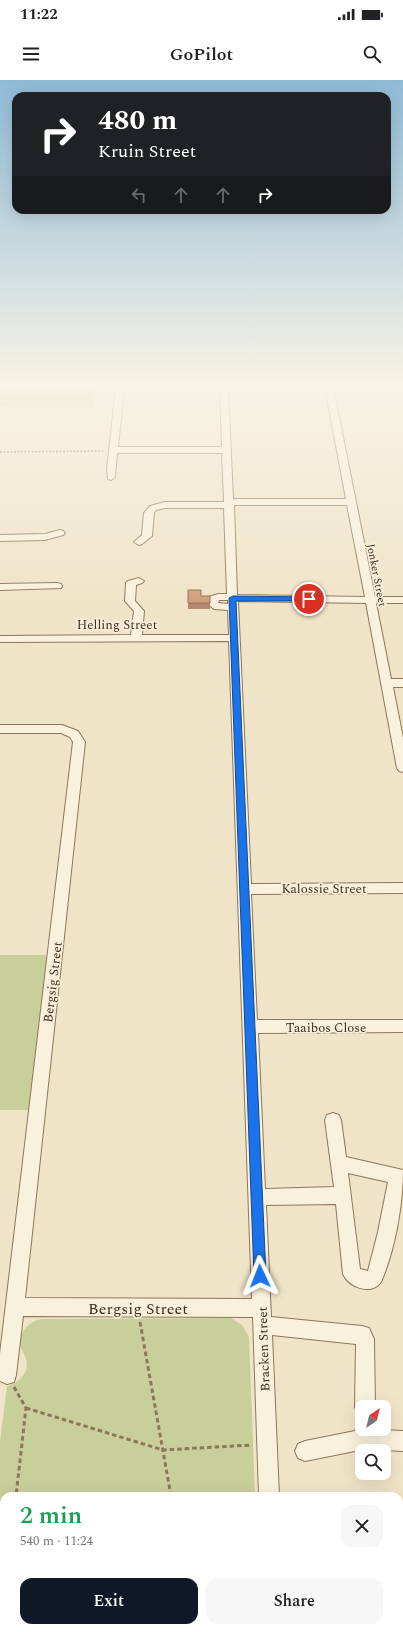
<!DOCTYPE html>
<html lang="en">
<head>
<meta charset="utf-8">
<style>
  :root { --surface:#fff; --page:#f6f6f6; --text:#202124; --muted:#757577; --accent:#111827 }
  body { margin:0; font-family:Spectral,serif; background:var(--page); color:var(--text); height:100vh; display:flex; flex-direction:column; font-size:15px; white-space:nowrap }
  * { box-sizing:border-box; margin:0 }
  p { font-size:13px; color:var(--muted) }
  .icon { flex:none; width:22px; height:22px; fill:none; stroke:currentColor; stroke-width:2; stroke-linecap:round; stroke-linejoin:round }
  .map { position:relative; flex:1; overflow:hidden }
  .panel { position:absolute; left:0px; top:1412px; width:403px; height:140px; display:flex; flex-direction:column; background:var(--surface); border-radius:12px 12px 0 0; box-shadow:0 4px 16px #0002 }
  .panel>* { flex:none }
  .guide { position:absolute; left:12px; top:12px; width:379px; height:122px; border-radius:12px; box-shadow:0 4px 16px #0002; background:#202124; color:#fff; overflow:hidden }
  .needle { width:26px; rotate:35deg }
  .tools { position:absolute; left:355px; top:1320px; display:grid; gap:8px }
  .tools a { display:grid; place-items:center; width:36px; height:36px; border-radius:8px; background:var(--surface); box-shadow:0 4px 16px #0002; font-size:20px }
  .pin { position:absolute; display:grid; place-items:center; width:34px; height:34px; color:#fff; margin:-17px; border:2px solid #fff; border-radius:50%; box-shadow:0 1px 4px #0007 }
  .me { position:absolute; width:44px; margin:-22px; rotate:358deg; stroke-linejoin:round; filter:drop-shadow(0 0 3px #0008) }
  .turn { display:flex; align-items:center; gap:14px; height:84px; padding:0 20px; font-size:18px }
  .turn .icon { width:52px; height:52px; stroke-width:2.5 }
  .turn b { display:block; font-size:28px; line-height:34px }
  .lanes { display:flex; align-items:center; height:38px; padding:0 20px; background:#0003; justify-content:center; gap:20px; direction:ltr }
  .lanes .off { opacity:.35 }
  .round { display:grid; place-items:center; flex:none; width:42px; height:42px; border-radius:12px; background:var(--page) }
  .headline { display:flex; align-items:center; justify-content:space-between; height:68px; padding:0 20px }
  h1 { font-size:24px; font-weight:600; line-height:30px; color:#1e9e55 }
  .button { display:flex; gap:8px; margin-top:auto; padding:8px 20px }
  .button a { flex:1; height:46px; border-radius:12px; background:var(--accent); color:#fff; font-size:16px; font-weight:600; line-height:46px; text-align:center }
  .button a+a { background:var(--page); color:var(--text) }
  .status { display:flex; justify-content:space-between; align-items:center; height:28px; padding:0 20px; background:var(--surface); direction:ltr }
  .status svg { height:11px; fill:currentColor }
  header { display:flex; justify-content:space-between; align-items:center; height:52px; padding:0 20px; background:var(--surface); font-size:18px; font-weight:600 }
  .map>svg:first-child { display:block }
</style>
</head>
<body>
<div class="status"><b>11:22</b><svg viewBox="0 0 49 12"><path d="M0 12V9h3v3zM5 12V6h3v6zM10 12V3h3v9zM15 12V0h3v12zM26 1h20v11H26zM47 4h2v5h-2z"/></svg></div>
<header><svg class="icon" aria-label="menu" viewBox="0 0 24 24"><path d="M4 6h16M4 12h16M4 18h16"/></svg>GoPilot<svg class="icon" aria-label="search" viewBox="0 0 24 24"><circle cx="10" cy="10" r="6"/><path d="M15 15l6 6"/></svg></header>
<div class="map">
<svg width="403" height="1552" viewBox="0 0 403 1552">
  <rect width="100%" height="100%" fill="#f0e4c8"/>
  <g fill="#c9cf9b">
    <polygon points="0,307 96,307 93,327 92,328 0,327"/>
    <polygon points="0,875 48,875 29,1030 0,1030"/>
    <path d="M231 1238 242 1245 249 1257 255 1416H4V1536L0 1537V1362L7 1306C19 1303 30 1293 26 1279 25 1274 21 1270 20 1265 19 1251 30 1241 42 1239Z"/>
  </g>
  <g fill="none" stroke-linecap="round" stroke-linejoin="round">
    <defs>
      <g id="minor">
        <path d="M116 307H124L118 367H222L220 307H228L233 419H346L325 307H333L375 517H403V523H376L391 599H403V607H393L403 658V692L399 691 397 688 366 523 238 521 251 804 403 803V813L251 814 257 940H403V952L258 953 265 1109 334 1107 325 1040 327 1035 333 1033 339 1035 341 1040 346 1077 403 1090C403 1125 395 1170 381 1202 371 1216 349 1207 343 1194L336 1124 266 1125 271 1237 362 1246 369 1248 374 1259 375 1327H362V1335L358 1334 355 1327 356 1264 272 1255 279 1416H259L253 1237 23 1236 16 1295 14 1302 7 1304 0 1301V1274L73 662 70 657 61 653H0V645H62L78 651 85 662 25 1218 252 1219 229 561 0 562V556L131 555 134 531 125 521 126 503 128 501 139 498 144 501 142 503 136 505 135 521 144 531 142 555H229L228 530 214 529 208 524 209 517 218 514H227L224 428H165L156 430 154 433 152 456 142 464 139 465 134 462 142 455 144 433 150 426 165 422H224L222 373H117L115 397 111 400 108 399 107 389ZM234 425H347L365 517 237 515ZM228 520V524L218 523 219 520ZM348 1093 388 1102 378 1152 368 1191 360 1189Z"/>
        <polygon points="60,450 63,451 65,453 63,455 45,460 0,461 0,455 45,454"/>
        <polygon points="57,503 61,504 62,506 61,508 0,510 0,504"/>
        <polygon points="362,1340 362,1349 403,1351 403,1371 365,1369 305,1381 298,1378 295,1371 298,1364 305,1361 355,1351 358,1342"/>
        <polygon points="403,1486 403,1508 399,1509 399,1487"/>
        <polygon points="28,1548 82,1548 80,1552 26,1552"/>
        <polygon points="101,1548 123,1548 122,1552 100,1552"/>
      </g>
    </defs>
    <use href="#minor" stroke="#8d765c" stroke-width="2"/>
    <polyline stroke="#8d765c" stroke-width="1.5" stroke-dasharray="2 1.5" stroke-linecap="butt" points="0,372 105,371"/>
    <g stroke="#8d765c" stroke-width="3" stroke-dasharray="4.5 3" stroke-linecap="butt">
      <polyline points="140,1242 171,1416"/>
      <polyline points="14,1307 26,1328 16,1416"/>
      <polyline points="26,1328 163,1370 252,1365"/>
      <polyline points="0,1523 4,1516"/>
    </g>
    <use href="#minor" fill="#faf1dc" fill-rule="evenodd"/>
  </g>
  <polygon fill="#b2896c" points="188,510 201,516 210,516 210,529 188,529"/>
  <polygon fill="#cf9f7d" stroke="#916f58" points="188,510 201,510 201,516 210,516 210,523 188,523"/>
  <linearGradient id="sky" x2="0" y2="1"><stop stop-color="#8fbad6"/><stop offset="0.58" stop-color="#f8f3e6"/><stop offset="1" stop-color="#f8f3e6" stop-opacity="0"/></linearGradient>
  <rect width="403" height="525" fill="url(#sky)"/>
  <polygon fill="#1a73e8" stroke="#114b97" points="233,516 309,517 312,519 309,521 236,521 266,1196 264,1201 260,1203 256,1201 254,1196 229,518"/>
  <g text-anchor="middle" stroke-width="3.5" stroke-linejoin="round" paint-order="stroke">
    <g font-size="11" fill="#3d2e20" stroke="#f7eed8">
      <text transform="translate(377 495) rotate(79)" y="4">Jonker Street</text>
    </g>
    <g font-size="13" fill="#3d2e20" stroke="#f7eed8">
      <text x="117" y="549">Helling Street</text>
      <text x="324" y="813">Kalossie Street</text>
      <text transform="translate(52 902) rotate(-83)" y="5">Bergsig Street</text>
      <text x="326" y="952">Taaibos Close</text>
      <text transform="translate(263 1269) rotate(-92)" y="5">Bracken Street</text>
    </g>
    <g font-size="16" fill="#3d2e20" stroke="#f7eed8">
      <text x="138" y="1234">Bergsig Street</text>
    </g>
  </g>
</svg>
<div class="tools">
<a><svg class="needle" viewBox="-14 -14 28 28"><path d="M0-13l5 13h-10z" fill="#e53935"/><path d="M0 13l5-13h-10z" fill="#757577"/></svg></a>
<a><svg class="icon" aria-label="search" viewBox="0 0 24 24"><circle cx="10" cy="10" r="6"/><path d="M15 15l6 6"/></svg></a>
</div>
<div class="pin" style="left:309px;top:519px;background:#d93025"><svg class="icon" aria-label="arrive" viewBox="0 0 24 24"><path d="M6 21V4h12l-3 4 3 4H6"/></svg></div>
<svg class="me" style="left:260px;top:1196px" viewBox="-20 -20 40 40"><path d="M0-17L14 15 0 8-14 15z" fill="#1a73e8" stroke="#fff" stroke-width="4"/></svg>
<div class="guide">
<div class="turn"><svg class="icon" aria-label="right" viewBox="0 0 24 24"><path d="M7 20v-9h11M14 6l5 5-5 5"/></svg><div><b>480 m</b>Kruin Street</div></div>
<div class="lanes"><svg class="icon off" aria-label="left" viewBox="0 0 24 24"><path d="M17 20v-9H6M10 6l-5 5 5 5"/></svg><svg class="icon off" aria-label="ahead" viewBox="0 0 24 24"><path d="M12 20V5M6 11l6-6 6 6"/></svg><svg class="icon off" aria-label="ahead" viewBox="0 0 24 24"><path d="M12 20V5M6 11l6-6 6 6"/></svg><svg class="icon" aria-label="right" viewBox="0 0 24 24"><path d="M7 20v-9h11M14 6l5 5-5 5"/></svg></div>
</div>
<section class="panel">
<div class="headline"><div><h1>2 min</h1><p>540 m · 11:24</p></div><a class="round"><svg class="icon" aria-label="close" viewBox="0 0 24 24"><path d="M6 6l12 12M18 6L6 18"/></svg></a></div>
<div class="button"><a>Exit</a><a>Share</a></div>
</section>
</div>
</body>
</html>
